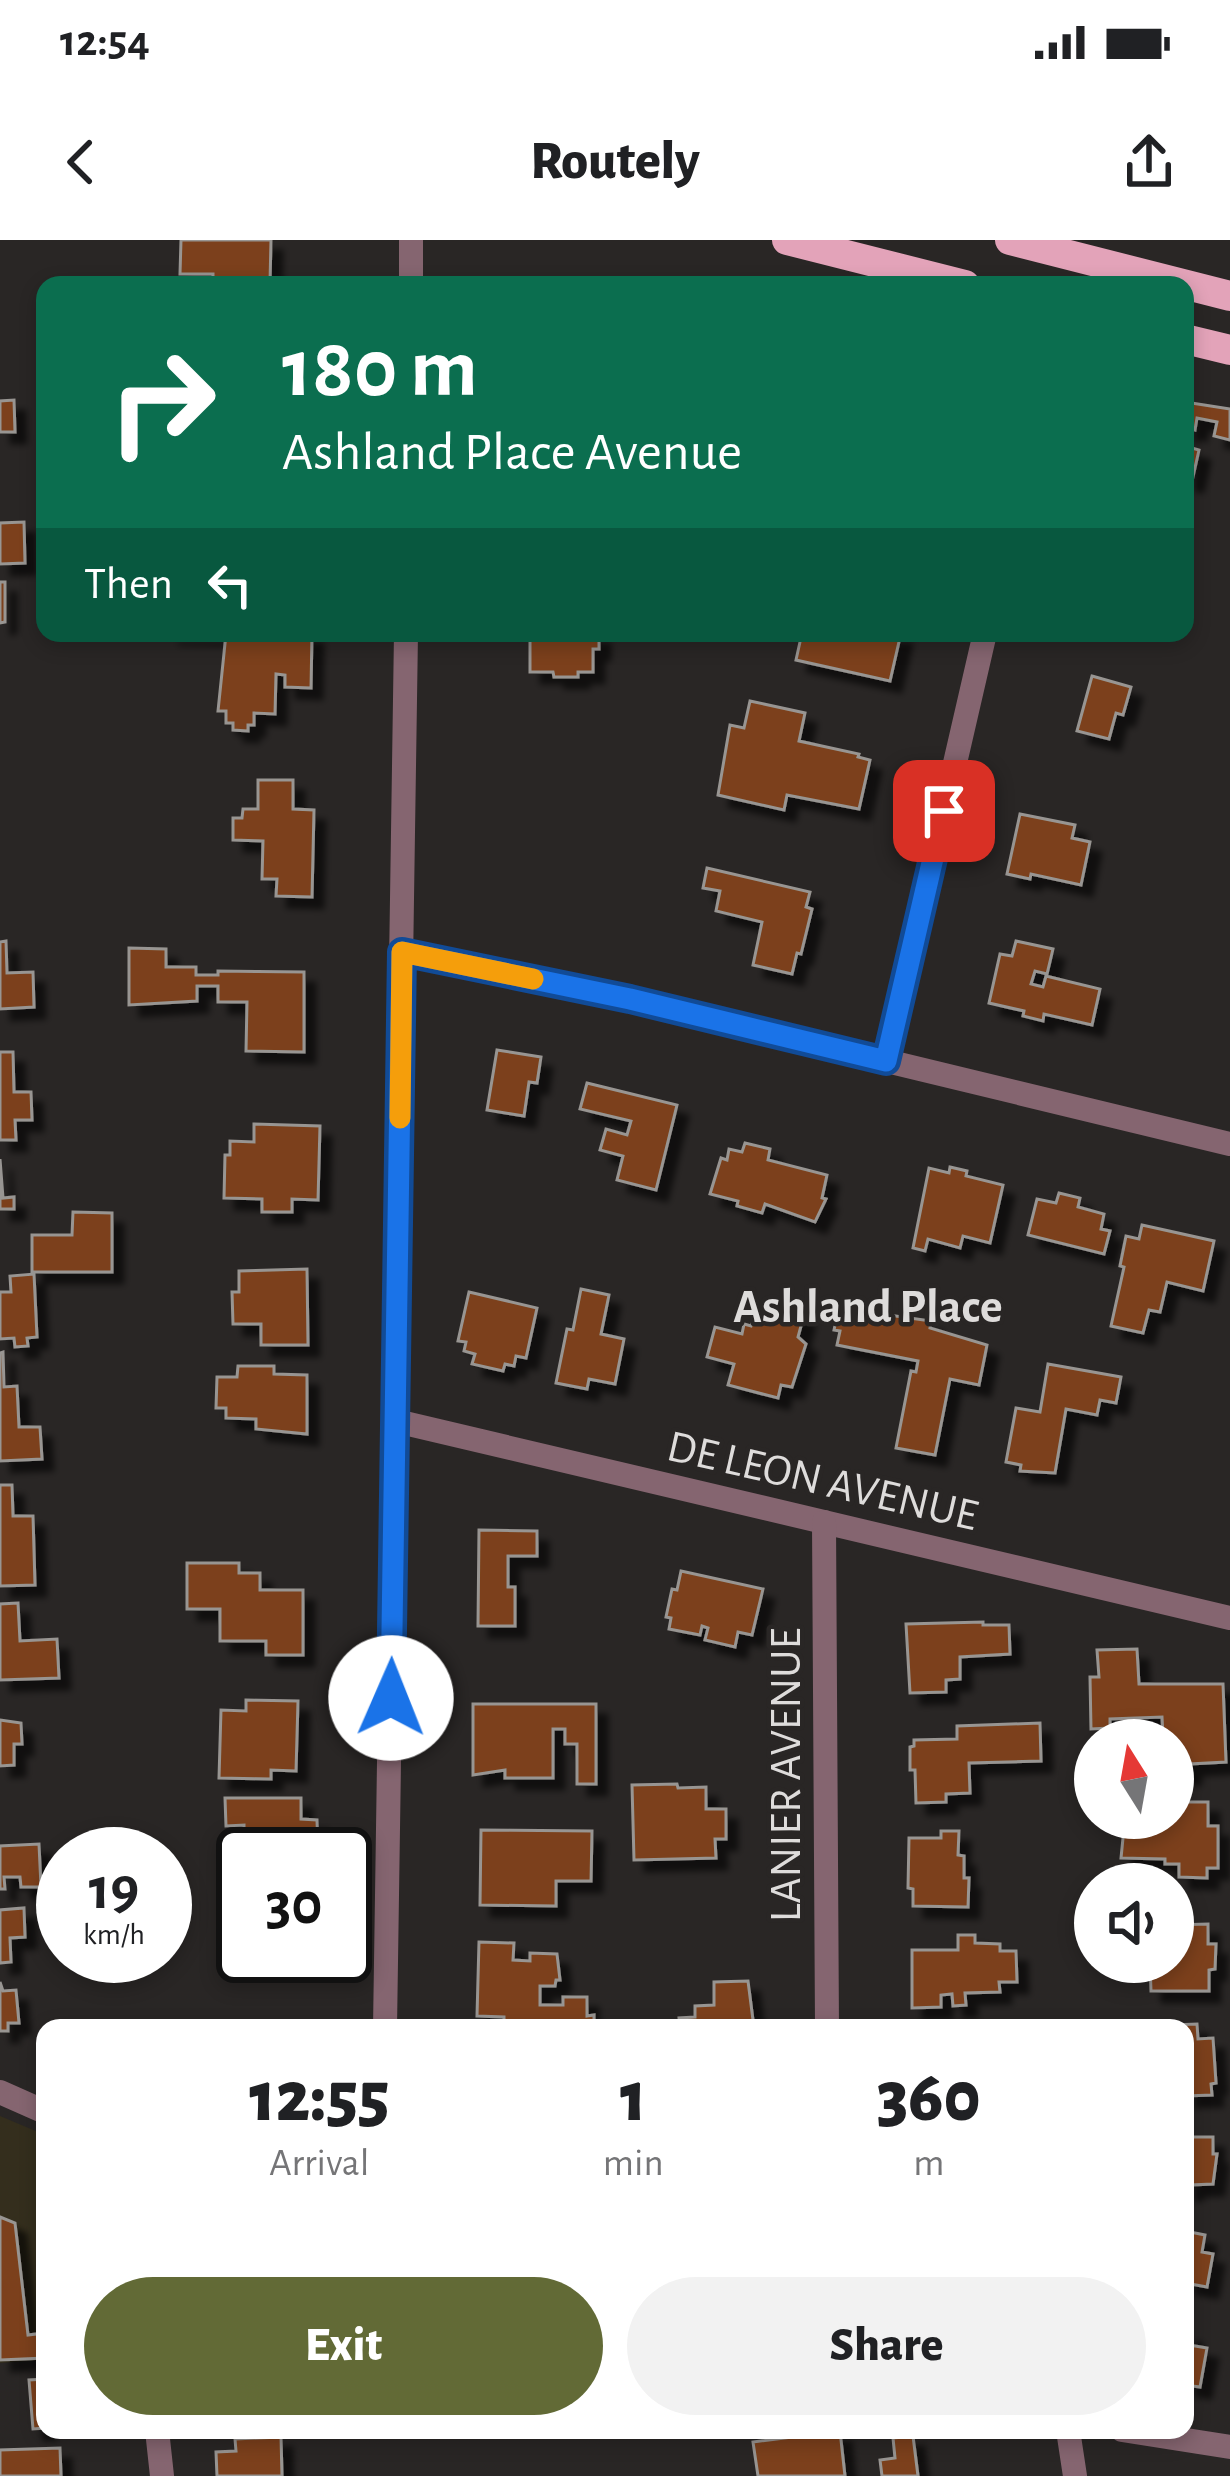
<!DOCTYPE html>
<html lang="en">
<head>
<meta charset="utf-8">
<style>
  :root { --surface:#fff; --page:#f2f2f2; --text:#202124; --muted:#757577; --accent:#626a36 }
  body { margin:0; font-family:"Alegreya Sans",sans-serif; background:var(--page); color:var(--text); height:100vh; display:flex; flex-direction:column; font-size:45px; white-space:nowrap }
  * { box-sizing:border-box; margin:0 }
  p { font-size:39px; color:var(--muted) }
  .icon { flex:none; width:66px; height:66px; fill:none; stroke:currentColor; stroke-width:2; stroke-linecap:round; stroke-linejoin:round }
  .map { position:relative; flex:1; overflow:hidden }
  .side { position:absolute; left:36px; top:1779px; width:1158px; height:420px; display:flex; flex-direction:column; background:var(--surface); border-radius:24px; box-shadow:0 6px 18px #0003 }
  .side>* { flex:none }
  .guide { position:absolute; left:36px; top:36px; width:1158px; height:366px; border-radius:24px; box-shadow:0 6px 18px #0003; background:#0b6e4f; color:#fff; overflow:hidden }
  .needle { width:78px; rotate:349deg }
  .tools { position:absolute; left:1074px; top:1479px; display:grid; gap:24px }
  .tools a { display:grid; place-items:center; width:120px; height:120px; border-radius:50%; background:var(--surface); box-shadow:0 6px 18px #0003; font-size:60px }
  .speed { position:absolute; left:36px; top:1587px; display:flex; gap:24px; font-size:60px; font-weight:700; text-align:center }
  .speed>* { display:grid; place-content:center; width:156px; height:156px; border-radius:50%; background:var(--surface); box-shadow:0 6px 18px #0003; line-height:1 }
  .speed small { font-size:30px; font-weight:400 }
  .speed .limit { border:6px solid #111; border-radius:18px; background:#fff; color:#111 }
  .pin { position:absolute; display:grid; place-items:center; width:102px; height:102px; color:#fff; margin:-51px; border-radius:24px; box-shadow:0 6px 18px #0006 }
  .me { position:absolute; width:132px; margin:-66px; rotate:1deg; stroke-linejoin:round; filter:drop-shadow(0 0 9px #0008) }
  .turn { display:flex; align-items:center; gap:42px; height:252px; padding:0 48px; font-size:54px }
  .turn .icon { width:156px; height:156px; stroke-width:2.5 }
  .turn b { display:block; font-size:84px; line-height:102px }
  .then { display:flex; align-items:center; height:114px; padding:0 48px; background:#0003; gap:24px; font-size:45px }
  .eta { display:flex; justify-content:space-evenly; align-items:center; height:204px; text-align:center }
  .eta b { font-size:72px; font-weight:800; line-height:84px }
  .button { display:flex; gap:24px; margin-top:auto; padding:24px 48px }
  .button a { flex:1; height:138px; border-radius:72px; background:var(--accent); color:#fff; font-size:48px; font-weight:800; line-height:138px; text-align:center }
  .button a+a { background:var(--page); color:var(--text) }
  .status { display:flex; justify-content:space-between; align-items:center; height:84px; padding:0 60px; background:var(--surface); direction:ltr }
  .status svg { height:33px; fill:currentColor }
  header { display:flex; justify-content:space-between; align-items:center; height:156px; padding:0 48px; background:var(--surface); font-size:54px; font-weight:800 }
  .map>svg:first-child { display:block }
</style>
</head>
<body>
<div class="status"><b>12:54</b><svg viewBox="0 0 49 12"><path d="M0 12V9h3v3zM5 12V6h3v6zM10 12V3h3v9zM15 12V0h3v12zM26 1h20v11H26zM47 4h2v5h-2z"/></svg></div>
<header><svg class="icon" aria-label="back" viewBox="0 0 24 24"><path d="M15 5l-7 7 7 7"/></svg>Routely<svg class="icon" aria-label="share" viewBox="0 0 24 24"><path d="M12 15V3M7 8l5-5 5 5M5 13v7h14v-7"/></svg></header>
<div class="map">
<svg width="1230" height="2236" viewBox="0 0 1230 2236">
  <defs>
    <filter id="shadow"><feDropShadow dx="11" dy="11" stdDeviation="3" flood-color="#0009"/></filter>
  </defs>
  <rect width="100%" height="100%" fill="#292625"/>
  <polygon fill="#342e1d" points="0,1876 45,1895 45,2120 0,2123"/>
  <g fill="#7b411a" stroke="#989592" stroke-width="3" filter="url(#shadow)">
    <polygon points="181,0 271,0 270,42 213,45 213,34 180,34"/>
    <polygon points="14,160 15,192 0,192 0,161"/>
    <polygon points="1185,162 1230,169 1230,200 1214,196 1217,182 1197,178 1195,190 1186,187 1185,193"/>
    <polygon points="1185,206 1199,210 1192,241 1185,239"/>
    <polygon points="24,282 25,323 0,324 0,283"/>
    <polygon points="0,342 5,342 5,382 0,383"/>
    <polygon points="167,393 312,393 311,448 285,447 285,435 276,434 275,474 254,473 254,485 248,485 248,491 233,490 233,483 226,483 226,471 218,471 226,394"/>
    <polygon points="530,393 599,393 599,409 593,409 593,432 578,432 578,437 554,437 553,432 530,432"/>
    <polygon points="802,393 901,393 890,441 796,420"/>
    <polygon points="1092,436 1131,447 1123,475 1116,473 1109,499 1077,491"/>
    <polygon points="750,461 805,473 799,501 859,514 858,517 870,520 859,569 787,555 784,570 718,555 730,485 744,488"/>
    <polygon points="258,540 293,540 293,569 314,570 312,657 276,656 277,639 262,639 263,601 233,600 233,578 242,578 243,569 258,569"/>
    <polygon points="1020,574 1075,585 1072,598 1090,602 1081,645 1031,634 1030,639 1007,634"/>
    <polygon points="707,628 810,652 806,667 812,669 801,714 797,713 792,734 753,725 762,682 716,671 720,651 703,648"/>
    <polygon points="6,701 7,733 33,732 34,767 0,769 0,702"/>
    <polygon points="1016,701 1053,709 1047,734 1035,731 1031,744 1043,747 1046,736 1100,749 1092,785 1044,774 1043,781 1023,776 1024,771 989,763 1000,714 1012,716"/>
    <polygon points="129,708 166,709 166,727 196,727 196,735 218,735 218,731 304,732 304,812 246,811 247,762 218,762 218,746 197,746 197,761 129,765"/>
    <polygon points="497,810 541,817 537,843 529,842 524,876 487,870"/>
    <polygon points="0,812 13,812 14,852 31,852 32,880 15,880 16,900 0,900"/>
    <polygon points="587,843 677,865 656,950 617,940 623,916 600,910 606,889 627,895 631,881 580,869"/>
    <polygon points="254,884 320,886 318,960 292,959 292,972 262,972 262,959 224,958 225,915 230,915 230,901 254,902"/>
    <polygon points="745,903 770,909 768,920 827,935 822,958 826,959 815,982 765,964 762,973 737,966 738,961 710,954 721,918 727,920 729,909 742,912"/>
    <polygon points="0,919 3,958 14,957 14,969 0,969"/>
    <polygon points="950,927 967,931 966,936 1003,945 990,1003 963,996 960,1008 928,999 925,1011 913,1008 929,928 949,933"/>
    <polygon points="1059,953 1080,958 1078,967 1104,974 1101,989 1110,991 1104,1014 1028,995 1037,959 1056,963"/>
    <polygon points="73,972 112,973 112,1032 32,1032 32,995 72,995"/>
    <polygon points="1142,985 1214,1001 1203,1051 1167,1042 1160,1072 1149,1070 1143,1093 1111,1086 1124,1027 1120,1026 1126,996 1139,999"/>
    <polygon points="307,1029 308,1105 261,1105 261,1084 233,1084 232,1052 239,1052 239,1031"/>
    <polygon points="34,1034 37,1097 27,1098 28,1106 15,1107 14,1098 0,1099 0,1052 11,1052 10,1036"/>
    <polygon points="581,1049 609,1055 601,1094 624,1099 615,1144 589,1139 587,1149 556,1143 567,1089 573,1090"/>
    <polygon points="469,1052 537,1068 526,1118 516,1116 514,1126 505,1124 503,1131 472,1124 475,1114 464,1111 466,1102 458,1101"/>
    <polygon points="780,1068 804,1075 798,1097 806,1104 792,1147 781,1145 778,1158 728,1145 734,1124 707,1117 715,1087 742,1094 744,1084 751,1086 756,1070 778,1076"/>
    <polygon points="839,1068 931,1081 930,1088 987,1105 979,1145 950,1139 935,1215 896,1208 911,1131 916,1132 918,1121 837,1105 840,1091 834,1090"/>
    <polygon points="3,1112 4,1147 17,1146 19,1187 40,1187 42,1219 0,1221 0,1113"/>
    <polygon points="1048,1124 1121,1137 1116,1163 1100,1160 1097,1175 1066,1169 1055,1233 1020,1231 1021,1225 1006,1222 1016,1168 1040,1172"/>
    <polygon points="238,1126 274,1126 274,1134 307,1135 307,1194 256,1189 256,1179 226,1178 226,1168 216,1168 217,1137 237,1137"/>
    <polygon points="0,1245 12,1245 13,1276 33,1276 35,1345 0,1346"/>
    <polygon points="479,1290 537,1291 537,1316 508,1316 508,1347 515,1347 515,1386 478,1386"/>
    <polygon points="187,1323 239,1323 239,1333 260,1333 260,1350 303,1350 303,1415 266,1415 266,1401 220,1401 220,1369 187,1369"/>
    <polygon points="681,1331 763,1349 752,1395 738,1392 735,1407 705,1400 708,1388 702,1386 700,1395 669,1389 671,1378 666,1377 672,1349 677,1350"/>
    <polygon points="18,1363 20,1401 57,1399 59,1438 0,1440 0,1364"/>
    <polygon points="983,1382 983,1385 1009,1385 1010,1414 960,1417 960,1439 946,1440 946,1452 910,1453 906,1384"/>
    <polygon points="1137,1409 1139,1444 1223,1444 1226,1522 1190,1524 1190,1533 1173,1534 1173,1500 1140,1500 1140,1497 1163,1496 1162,1477 1110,1479 1110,1488 1091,1489 1090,1437 1099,1437 1097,1410"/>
    <polygon points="246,1460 298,1461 296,1531 271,1530 271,1539 219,1538 221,1470 246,1471"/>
    <polygon points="473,1464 596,1464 596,1544 577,1544 577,1504 565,1504 565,1489 553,1489 553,1538 505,1538 505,1530 473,1535"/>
    <polygon points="0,1480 21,1483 22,1504 14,1504 14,1525 0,1526"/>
    <polygon points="1040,1483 1041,1521 969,1523 970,1553 946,1554 946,1562 916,1563 915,1530 910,1530 910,1507 914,1506 914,1500 957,1499 957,1486"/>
    <polygon points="677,1544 678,1548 706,1547 706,1569 726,1569 726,1599 715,1599 716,1618 634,1620 632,1545"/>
    <polygon points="225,1558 301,1558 301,1579 317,1580 318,1612 244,1613 244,1585 226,1586"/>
    <polygon points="1173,1562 1208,1562 1208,1586 1218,1586 1218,1628 1207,1628 1207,1638 1179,1637 1179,1624 1165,1624 1165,1619 1121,1618 1125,1578 1173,1578"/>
    <polygon points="481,1590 592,1591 591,1641 556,1641 556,1666 480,1665"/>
    <polygon points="941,1591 959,1591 958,1615 964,1616 964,1638 969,1638 968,1667 913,1666 913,1649 908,1648 909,1598 941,1598"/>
    <polygon points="39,1604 41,1647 21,1647 20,1637 4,1637 5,1649 0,1649 0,1606"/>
    <rect x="228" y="1657" width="15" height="44"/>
    <polygon points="24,1668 25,1697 10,1698 11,1722 0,1723 0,1670"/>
    <polygon points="1208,1684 1208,1704 1216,1704 1215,1729 1209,1730 1209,1751 1151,1751 1150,1722 1173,1722 1173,1685"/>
    <polygon points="958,1695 975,1695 975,1703 1000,1704 1000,1711 1016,1711 1017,1742 999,1742 1000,1752 965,1753 966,1765 953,1766 952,1754 941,1755 941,1767 912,1768 912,1710 958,1710"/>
    <polygon points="479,1702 514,1703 513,1720 530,1721 530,1713 557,1714 560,1740 556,1740 555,1746 540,1746 540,1765 563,1765 563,1757 587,1757 587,1776 594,1775 594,1788 504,1788 504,1777 477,1776"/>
    <polygon points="748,1741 754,1788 680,1788 679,1778 695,1777 695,1766 714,1765 714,1742"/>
    <polygon points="0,1742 3,1751 16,1750 19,1783 8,1783 8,1791 0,1791"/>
    <polygon points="1197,1784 1198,1799 1213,1798 1216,1843 1211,1844 1212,1855 1185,1856 1185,1788 1171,1785"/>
    <polygon points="1185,1897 1213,1897 1213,1914 1217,1914 1213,1944 1191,1945 1192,1949 1185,1949"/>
    <polygon points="0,1977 15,1983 28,2095 45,2093 45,2118 0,2120"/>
    <polygon points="1185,1991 1205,1995 1202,2012 1213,2014 1207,2047 1185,2043"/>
    <polygon points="1185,2092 1191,2093 1189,2105 1207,2108 1200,2147 1185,2145"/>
    <polygon points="45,2139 45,2188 33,2189 29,2140"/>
    <polygon points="840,2191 845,2236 758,2236 753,2202"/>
    <polygon points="913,2196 918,2236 882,2236 880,2220 895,2218 893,2198"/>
    <polygon points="281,2197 282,2236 217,2236 216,2212 236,2211 235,2199"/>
    <polygon points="60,2208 61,2236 0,2236 0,2210"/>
  </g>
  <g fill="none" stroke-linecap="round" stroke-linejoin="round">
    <g stroke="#856570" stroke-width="24">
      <polyline points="411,45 411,0"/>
      <polyline points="402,712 630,759 1230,904"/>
      <polyline points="886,822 985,393"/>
      <polyline points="396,1181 1230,1378"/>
      <polyline points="824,1282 827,1788"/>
      <polyline points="385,1788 406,393"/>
      <polyline points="157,2190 162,2236"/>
      <polyline points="1068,2190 1075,2236"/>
    </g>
    <g stroke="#856570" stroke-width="24">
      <polyline points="0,1852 45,1872"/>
      <polyline points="1122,2190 1230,2207"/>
    </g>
    <g stroke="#e3a3b9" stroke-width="30">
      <polyline points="787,0 965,45"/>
      <polyline points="1010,0 1230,56"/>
      <polyline points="1185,99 1230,110"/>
    </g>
  </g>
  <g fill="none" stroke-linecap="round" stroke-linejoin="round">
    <defs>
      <polyline id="route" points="391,1458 402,712 630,759 886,821 944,571"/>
    </defs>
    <use href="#route" stroke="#114b97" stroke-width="30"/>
    <use href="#route" stroke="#1a73e8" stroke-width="21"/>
    <polyline stroke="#f59e0b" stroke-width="21" points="400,878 402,712 533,739"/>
  </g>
  <g text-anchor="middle" stroke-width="9" stroke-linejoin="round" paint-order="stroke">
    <g font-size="45" fill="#dedcdb" stroke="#292625">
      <text transform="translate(823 1239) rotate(13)" y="16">DE LEON AVENUE</text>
      <text transform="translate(784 1535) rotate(-90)" y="16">LANIER AVENUE</text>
    </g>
    <g font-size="48" font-weight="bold" fill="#dedcdb" stroke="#292625">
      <text x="868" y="1082">Ashland Place</text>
    </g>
  </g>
</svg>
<div class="tools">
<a><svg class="needle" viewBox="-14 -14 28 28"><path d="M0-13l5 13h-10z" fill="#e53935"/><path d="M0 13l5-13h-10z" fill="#757577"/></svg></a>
<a><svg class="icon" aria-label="sound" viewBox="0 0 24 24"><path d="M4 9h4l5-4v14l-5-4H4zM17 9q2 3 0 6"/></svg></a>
</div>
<div class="speed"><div>19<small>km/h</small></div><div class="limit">30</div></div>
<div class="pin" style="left:944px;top:571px;background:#d93025"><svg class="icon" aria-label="arrive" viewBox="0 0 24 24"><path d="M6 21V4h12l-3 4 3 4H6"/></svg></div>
<svg class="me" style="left:391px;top:1458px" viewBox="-20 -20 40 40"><circle r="19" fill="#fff"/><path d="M0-13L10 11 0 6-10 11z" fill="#1a73e8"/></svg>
<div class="guide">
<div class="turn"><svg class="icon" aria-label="right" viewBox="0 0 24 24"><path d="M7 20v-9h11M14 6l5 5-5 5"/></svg><div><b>180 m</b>Ashland Place Avenue</div></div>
<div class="then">Then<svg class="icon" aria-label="left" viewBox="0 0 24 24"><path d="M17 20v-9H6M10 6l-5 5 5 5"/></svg></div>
</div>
<section class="side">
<div class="eta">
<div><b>12:55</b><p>Arrival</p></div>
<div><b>1</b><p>min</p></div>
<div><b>360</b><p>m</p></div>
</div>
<div class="button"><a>Exit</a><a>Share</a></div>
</section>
</div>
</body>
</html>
